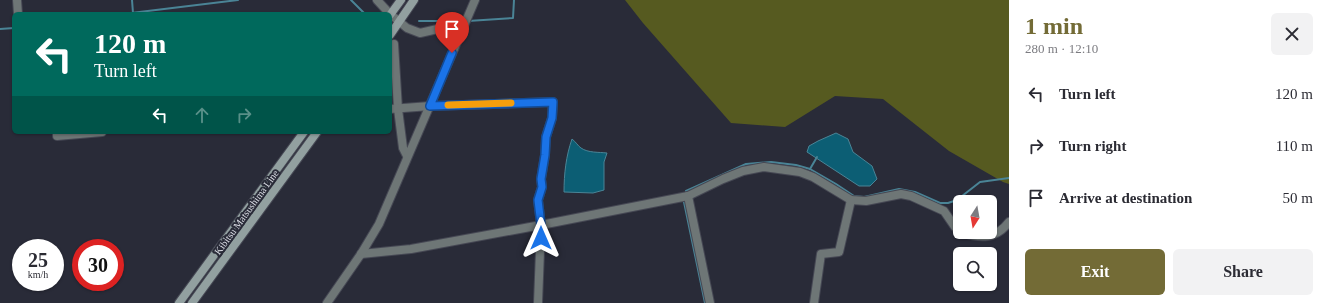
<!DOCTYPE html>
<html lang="en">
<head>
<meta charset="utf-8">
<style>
  :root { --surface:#fff; --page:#f2f2f3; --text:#2b2b33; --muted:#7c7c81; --accent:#736b36 }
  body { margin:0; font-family:Georgia,serif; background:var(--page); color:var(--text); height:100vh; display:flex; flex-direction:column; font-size:15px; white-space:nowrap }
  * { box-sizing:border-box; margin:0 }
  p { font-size:13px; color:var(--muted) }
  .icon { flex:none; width:22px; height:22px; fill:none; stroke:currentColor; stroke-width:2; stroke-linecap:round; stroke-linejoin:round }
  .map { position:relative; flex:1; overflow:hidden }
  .details { display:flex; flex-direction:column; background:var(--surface); width:320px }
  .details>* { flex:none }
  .guide { position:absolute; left:12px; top:12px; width:380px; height:122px; border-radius:6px; box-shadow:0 1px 3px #0004; background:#00695c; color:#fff; overflow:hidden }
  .needle { width:26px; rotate:191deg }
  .controls { position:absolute; left:953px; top:195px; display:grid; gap:8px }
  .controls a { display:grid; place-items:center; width:44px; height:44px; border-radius:6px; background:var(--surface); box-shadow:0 1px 3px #0004; font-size:20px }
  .speed { position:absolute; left:12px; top:239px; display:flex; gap:8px; font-size:20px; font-weight:700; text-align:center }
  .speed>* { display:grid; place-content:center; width:52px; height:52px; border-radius:50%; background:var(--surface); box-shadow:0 1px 3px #0004; line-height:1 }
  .speed small { font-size:10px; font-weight:400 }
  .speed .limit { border:6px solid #d22; background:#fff; color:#111 }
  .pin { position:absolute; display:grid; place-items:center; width:34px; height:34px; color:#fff; margin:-41px -17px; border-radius:50% 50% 50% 0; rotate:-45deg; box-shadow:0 0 4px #0007 }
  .pin .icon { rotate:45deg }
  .me { position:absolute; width:44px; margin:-22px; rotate:0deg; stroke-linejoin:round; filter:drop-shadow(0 0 3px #0008) }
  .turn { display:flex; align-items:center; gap:14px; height:84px; padding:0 16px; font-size:18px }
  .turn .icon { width:52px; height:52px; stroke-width:2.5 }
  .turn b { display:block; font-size:28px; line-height:34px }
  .lanes { display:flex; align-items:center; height:38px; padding:0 16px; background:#0003; justify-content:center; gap:20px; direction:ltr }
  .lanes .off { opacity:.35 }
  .round { display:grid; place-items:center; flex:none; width:42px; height:42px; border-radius:6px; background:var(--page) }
  .head { display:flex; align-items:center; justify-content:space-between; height:68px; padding:0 16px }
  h1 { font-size:24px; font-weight:700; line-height:30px; color:var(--accent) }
  .cta { display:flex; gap:8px; margin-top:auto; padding:8px 16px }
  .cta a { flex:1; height:46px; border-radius:6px; background:var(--accent); color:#fff; font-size:16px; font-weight:700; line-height:46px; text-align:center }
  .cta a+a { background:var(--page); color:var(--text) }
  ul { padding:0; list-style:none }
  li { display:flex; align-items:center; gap:12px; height:52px; padding:0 16px }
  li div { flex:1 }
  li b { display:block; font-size:15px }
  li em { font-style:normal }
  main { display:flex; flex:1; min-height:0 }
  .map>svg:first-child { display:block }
</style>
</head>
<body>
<main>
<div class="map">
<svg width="1009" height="303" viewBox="0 0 1009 303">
  <rect width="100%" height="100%" fill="#292b38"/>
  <polygon fill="#565a20" points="625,0 1009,0 1009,184 1003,182 949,151 883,99 835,96 785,127 731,123 643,23"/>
  <g fill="#0c5e74" stroke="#4a8496">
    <polygon points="836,133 848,139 853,152 872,166 877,179 870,186 859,186 807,152 809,146 818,141"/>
    <path d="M572 139C576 142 578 146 581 148 588 153 599 152 607 153L604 162V190L593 193 564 192C564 174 566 156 572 139Z"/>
  </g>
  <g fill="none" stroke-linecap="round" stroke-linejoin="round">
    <g stroke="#4a8496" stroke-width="2">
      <polyline points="132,0 133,13"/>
      <polyline points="351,0 365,14"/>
      <polyline points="123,14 238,0"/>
      <polyline points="419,21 463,21"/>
      <polyline points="468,21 513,18 514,0"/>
      <polyline points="0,29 14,28"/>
      <polyline points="810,169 817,157"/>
      <polyline points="686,191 746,164 771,162 796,165 810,169 836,184 854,196 864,197 899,189 915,192 940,203 948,203 957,200 980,182 1009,178"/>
      <polyline points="684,202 705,303"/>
    </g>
    <defs>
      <g id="minor">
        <polyline points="17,0 18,14"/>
        <polyline points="377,0 390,14"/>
        <polyline points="394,44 398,109 403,148 407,156"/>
        <polyline points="390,109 430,106 553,102 552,118 546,137 545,155 541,179 542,187 538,200 541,225 538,303"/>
        <polyline points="57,132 57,136 102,132"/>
        <polyline points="688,196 710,303"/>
        <path d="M961 232C981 239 996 239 1009 222"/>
        <polyline points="361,254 411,249 541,225 688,196 723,179 743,171 764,167 800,172 813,177 851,200 866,201 901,194 911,196 944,211 955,227 960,231"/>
        <polyline points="327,303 361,254 379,224 475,0"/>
        <polyline points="814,303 821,254 839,252 851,200"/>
      </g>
      <polyline id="tertiary" points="390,14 407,28 420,33 442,28 464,27"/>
      <g id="secondary">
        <polyline points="390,15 401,0"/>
        <polyline points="390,35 414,0"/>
        <polyline points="179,303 304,132"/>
        <polyline points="192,303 317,132"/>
      </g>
    </defs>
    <use href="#minor" stroke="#464854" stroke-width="10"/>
    <use href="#tertiary" stroke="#464854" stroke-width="10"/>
    <use href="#secondary" stroke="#464854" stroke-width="10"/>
    <use href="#minor" stroke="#6e7676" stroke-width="8"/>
    <use href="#tertiary" stroke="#6e7676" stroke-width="8"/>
    <use href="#secondary" stroke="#92a0a0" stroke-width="8"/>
  </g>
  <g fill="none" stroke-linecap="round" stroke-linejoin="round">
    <defs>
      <polyline id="route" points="452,53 430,106 553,102 552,118 546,137 545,155 541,179 542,187 538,200 541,225 541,238"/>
    </defs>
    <use href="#route" stroke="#114b97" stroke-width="10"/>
    <use href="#route" stroke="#1a73e8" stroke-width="7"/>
    <polyline stroke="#f59e0b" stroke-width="7" points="448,105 511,103"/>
  </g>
  <g text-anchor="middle" stroke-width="4" stroke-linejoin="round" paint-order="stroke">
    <g font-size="10" fill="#dcdee6" stroke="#292b38">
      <text transform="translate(246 212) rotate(-54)" y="4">Kibitsu Matsushima Line</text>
    </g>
  </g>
</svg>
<div class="controls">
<a><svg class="needle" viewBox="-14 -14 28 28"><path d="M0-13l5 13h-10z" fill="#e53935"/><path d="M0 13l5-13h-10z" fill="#7c7c81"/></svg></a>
<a><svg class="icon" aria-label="search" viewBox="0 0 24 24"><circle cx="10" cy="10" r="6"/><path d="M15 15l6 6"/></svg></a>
</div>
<div class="speed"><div>25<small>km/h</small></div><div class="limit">30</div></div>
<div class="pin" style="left:452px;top:53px;background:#d93025"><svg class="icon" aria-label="arrive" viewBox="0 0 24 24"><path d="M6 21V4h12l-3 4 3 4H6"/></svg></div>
<svg class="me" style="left:541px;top:238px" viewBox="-20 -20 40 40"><path d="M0-17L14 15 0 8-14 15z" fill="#1a73e8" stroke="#fff" stroke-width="4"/></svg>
<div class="guide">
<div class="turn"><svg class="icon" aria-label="left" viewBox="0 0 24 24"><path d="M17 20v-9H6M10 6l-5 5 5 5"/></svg><div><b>120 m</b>Turn left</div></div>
<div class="lanes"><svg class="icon" aria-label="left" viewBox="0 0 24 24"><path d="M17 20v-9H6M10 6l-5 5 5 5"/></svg><svg class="icon off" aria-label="ahead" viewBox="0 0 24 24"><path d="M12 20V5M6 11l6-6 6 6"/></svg><svg class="icon off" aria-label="right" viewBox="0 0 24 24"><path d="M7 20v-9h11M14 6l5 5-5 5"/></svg></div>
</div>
</div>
<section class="details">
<div class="head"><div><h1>1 min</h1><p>280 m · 12:10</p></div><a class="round"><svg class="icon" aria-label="close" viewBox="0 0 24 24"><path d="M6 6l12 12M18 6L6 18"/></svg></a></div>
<ul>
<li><svg class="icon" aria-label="left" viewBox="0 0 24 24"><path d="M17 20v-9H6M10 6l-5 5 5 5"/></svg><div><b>Turn left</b></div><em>120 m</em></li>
<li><svg class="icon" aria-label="right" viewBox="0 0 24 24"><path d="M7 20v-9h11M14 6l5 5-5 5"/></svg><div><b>Turn right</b></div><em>110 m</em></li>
<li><svg class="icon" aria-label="arrive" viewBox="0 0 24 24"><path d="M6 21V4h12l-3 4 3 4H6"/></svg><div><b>Arrive at destination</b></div><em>50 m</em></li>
</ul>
<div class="cta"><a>Exit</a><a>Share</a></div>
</section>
</main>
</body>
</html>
